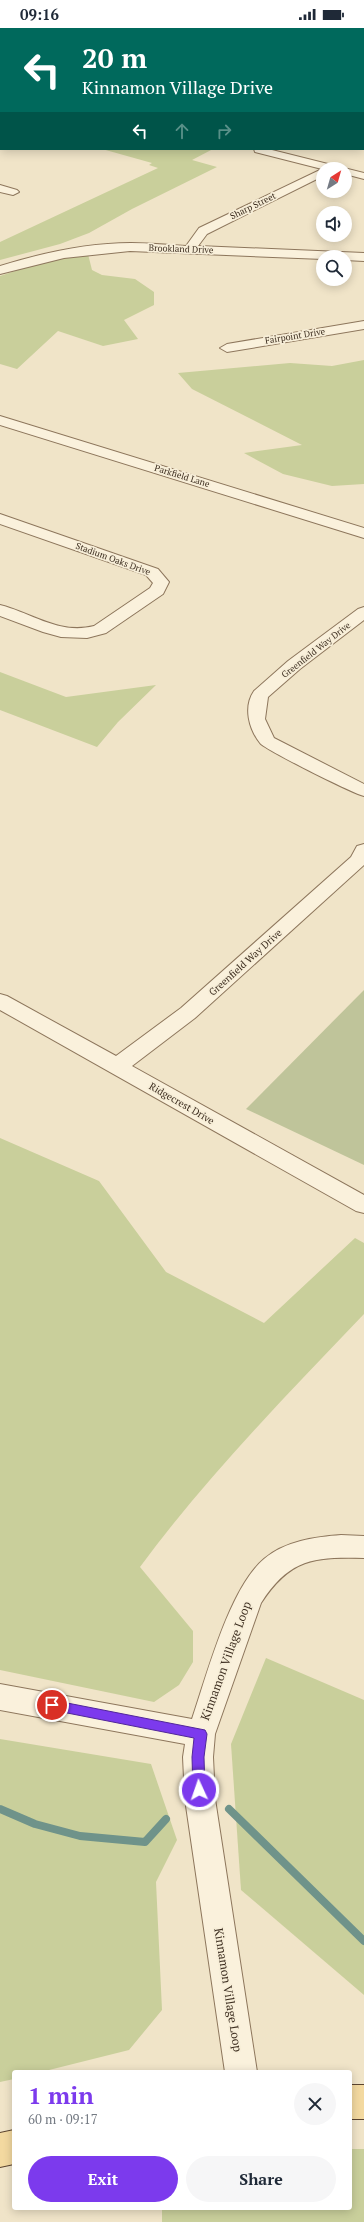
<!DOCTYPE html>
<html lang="en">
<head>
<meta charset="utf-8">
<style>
  :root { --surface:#fff; --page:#f6f6f7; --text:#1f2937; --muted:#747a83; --accent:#7c3aed }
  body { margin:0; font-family:"PT Serif",serif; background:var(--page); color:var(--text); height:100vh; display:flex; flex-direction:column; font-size:15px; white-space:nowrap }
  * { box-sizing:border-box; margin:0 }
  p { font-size:13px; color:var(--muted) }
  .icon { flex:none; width:22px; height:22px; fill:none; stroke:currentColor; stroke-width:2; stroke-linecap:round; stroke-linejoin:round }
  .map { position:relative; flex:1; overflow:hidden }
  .side { position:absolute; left:12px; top:2042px; width:340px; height:140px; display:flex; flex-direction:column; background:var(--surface); border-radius:4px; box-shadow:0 2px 10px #0003 }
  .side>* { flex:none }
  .top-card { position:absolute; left:0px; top:0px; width:364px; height:122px; box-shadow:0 2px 10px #0003; background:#00695c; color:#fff; overflow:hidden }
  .needle { width:26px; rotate:37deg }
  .buttons { position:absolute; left:316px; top:134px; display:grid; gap:8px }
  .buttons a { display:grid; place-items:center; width:36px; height:36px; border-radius:50%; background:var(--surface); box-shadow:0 2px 10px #0003; font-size:20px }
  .pin { position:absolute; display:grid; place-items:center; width:34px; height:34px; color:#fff; margin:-17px; border:2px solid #fff; border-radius:50%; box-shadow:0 1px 4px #0007 }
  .me { position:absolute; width:44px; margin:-22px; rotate:357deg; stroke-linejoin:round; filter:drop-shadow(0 0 3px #0008) }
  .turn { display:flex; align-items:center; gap:14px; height:84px; padding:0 16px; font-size:18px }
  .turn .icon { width:52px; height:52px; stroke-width:2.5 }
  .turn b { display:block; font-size:28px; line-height:34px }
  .lanes { display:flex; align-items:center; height:38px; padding:0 16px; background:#0003; justify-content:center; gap:20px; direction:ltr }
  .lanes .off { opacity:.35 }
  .round { display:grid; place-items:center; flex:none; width:42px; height:42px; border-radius:21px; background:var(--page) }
  .head { display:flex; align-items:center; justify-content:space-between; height:68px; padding:0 16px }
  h1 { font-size:24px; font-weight:700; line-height:30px; color:var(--accent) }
  .primary-button { display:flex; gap:8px; margin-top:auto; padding:8px 16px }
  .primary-button a { flex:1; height:46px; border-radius:24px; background:var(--accent); color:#fff; font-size:16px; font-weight:700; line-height:46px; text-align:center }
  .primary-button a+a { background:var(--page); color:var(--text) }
  .status { display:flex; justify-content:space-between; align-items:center; height:28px; padding:0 20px; background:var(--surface); direction:ltr }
  .status svg { height:11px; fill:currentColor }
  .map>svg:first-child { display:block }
</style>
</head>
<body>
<div class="status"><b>09:16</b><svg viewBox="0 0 49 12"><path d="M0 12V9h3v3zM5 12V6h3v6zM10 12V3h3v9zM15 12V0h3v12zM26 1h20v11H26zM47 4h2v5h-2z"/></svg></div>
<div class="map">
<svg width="364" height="2194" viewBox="0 0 364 2194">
  <rect width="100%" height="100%" fill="#f0e4c8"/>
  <g fill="#c9cf9b">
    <polygon points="102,121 213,121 192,132 217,139 132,181 89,205 60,216 0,232 0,214 158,140 149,137 152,135"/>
    <polygon points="88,226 92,242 102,247 135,251 154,264 154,277 124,292 138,311 103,318 58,303 17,341 0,336 0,248 48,232"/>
    <polygon points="364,332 364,456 332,458 283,446 244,425 302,417 192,361 178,345 290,335 332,338"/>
    <polygon points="0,644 66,669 156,657 118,694 97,719 0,682"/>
    <path d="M0 1110 99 1153 166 1244 264 1295 355 1210 364 1215V1286C286 1368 207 1448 140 1539L193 1603V1634L179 1657 154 1674 0 1642Z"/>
    <polygon points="266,1630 364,1672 364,1967 241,1862 231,1716"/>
    <polygon points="0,1711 151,1736 177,1812 156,1854 162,1982 129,2022 41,2044 14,2044 14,2051 0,2054"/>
    <polygon points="350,2121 364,2121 364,2194 162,2194 162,2180 350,2180"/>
  </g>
  <polygon fill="#bfc49a" points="364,962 364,1137 246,1081"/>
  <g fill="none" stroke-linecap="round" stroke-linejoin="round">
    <g stroke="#6f938a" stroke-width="8">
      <polyline points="0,1781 35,1796 80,1808 145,1814 166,1791"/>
      <polyline points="229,1781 364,1913"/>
    </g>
    <defs>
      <g id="minor">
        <polygon points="158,0 174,0 175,1 159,1"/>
        <rect x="363" y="36" width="1" height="6"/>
        <rect x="0" y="53" width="1" height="6"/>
        <path d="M254 121H268L364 145V151L345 146V141H323V148L207 206 198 218 364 225V233L345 232V229H323V231L130 223 64 230 0 246V238C42 225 87 215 131 215 149 215 168 217 186 218L199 200 322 141 255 124Z"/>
        <polygon points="0,157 17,162 19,164 13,167 0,164"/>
        <polygon points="364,293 364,301 227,324 220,320 227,316"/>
        <polygon points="0,388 364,500 364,510 0,397"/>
        <path d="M0 486 158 541 169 554 163 566 106 605 87 610 61 609 43 604 0 588V577C32 585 59 607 94 598L150 560 153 555 146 547 0 496Z"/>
        <path d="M364 579V592L300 641 268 669 265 691 274 710 364 756V768C354 766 264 721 260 715 249 701 243 679 254 663L288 633 358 581Z"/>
        <polygon points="364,816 364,837 195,990 132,1038 364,1167 364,1185 356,1183 0,982 0,966 7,968 116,1028 181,980 351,829 357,818"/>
        <path d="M341 1507 364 1508V1530C314 1529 290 1530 261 1575L215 1706 213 1729 215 1771 257 2044H225L185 1771 183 1729 185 1716 0 1682V1656L192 1691C207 1647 229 1561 264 1531 285 1513 315 1509 341 1507Z"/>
      </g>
      <g id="major">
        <rect x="350" y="2057" width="14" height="34"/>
        <polygon points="14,2102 14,2136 0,2139 0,2105"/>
      </g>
      <g id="highway">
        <rect x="363" y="11" width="1" height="6"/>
        <rect x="0" y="18" width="1" height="6"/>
        <rect x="0" y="41" width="1" height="6"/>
      </g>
    </defs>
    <use href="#minor" stroke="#8d765c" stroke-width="2"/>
    <use href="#major" stroke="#5b4430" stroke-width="2"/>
    <use href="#highway" stroke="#5b4430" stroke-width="2"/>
    <use href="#minor" fill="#faf1dc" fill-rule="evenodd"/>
    <use href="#major" fill="#f3d9a0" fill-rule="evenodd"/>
    <use href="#highway" fill="#e0a458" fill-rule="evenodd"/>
  </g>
  <polygon fill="#7c3aed" stroke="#51269a" points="52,1672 205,1702 207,1706 204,1729 205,1762 203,1766 199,1768 195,1766 193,1762 192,1729 194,1710 52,1682 48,1681 46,1677 48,1673"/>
  <g text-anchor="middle" stroke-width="3.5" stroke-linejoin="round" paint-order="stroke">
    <g font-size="9" fill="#3d2e20" stroke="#f7eed8">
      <text transform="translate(253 178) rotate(-26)" y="3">Sharp Street</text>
      <text transform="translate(181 221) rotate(2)" y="3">Brookland Drive</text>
      <text transform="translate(295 308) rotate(-9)" y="3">Fairpoint Drive</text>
      <text transform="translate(182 448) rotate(17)" y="3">Parkfield Lane</text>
      <text transform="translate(113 531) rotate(20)" y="3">Stadium Oaks Drive</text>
      <text transform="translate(316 622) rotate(-38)" y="3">Greenfield Way Drive</text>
    </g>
    <g font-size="10" fill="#3d2e20" stroke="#f7eed8">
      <text transform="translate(245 934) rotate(-42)" y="4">Greenfield Way Drive</text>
      <text transform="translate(182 1075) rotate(30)" y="4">Ridgecrest Drive</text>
    </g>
    <g font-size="12" fill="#3d2e20" stroke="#f7eed8">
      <text transform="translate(226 1633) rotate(-70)" y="4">Kinnamon Village Loop</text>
      <text transform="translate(228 1962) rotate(81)" y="4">Kinnamon Village Loop</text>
    </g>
  </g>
</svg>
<div class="buttons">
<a><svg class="needle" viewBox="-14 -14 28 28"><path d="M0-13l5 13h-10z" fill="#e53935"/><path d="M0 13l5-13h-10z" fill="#747a83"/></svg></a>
<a><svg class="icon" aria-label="sound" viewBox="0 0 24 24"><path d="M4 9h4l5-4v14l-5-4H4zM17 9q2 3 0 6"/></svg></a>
<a><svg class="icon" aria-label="search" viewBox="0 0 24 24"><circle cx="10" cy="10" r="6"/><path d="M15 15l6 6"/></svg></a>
</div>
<div class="pin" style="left:52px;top:1677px;background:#d93025"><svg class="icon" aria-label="arrive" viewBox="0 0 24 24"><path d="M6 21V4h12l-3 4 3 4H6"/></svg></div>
<svg class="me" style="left:199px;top:1762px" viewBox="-20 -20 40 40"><circle r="17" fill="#7c3aed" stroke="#fff" stroke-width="3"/><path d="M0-11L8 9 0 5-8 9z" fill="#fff"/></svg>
<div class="top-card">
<div class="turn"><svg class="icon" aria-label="left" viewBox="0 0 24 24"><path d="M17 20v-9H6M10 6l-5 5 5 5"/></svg><div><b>20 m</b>Kinnamon Village Drive</div></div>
<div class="lanes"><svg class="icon" aria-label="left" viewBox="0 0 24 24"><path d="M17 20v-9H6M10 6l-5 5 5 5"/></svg><svg class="icon off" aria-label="ahead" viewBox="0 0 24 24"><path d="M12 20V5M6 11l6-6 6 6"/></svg><svg class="icon off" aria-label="right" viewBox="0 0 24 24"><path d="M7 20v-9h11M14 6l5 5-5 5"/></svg></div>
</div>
<section class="side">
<div class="head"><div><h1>1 min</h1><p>60 m · 09:17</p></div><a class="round"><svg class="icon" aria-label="close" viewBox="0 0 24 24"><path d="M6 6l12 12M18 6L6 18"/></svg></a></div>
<div class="primary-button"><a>Exit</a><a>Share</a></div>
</section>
</div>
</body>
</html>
